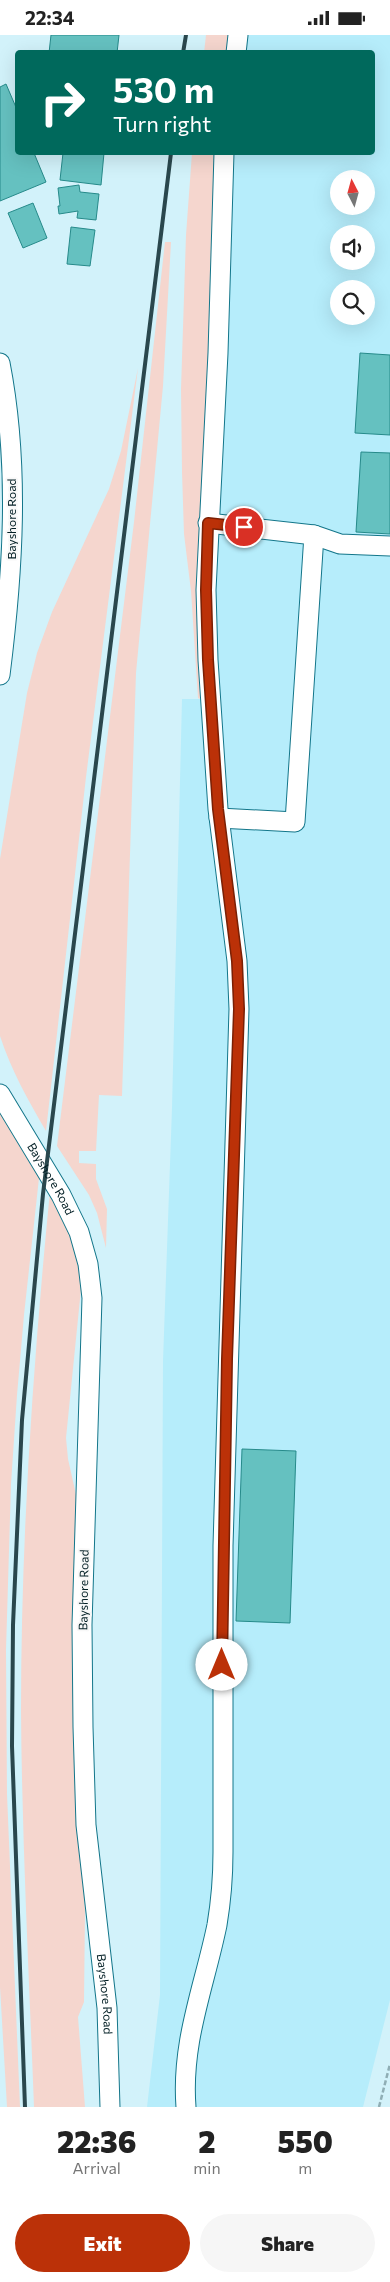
<!DOCTYPE html>
<html lang="en">
<head>
<meta charset="utf-8">
<style>
  :root { --surface:#fff; --page:#f6f6f6; --text:#222; --muted:#767676; --accent:#bb3108 }
  body { margin:0; font-family:Commissioner,sans-serif; background:var(--page); color:var(--text); height:100vh; display:flex; flex-direction:column; font-size:19px; white-space:nowrap }
  * { box-sizing:border-box; margin:0 }
  p { font-size:16px; color:var(--muted) }
  .icon { flex:none; width:28px; height:28px; fill:none; stroke:currentColor; stroke-width:2; stroke-linecap:round; stroke-linejoin:round }
  .map { position:relative; height:2072px; overflow:hidden }
  .drawer { display:flex; flex-direction:column; background:var(--surface); flex:1 }
  .drawer>* { flex:none }
  .banner { position:absolute; left:15px; top:15px; width:360px; height:105px; border-radius:5px; box-shadow:0 5px 20px #0002; background:#00695c; color:#fff; overflow:hidden }
  .needle { width:32px; rotate:354deg }
  .buttons { position:absolute; left:330px; top:135px; display:grid; gap:10px }
  .buttons a { display:grid; place-items:center; width:45px; height:45px; border-radius:50%; background:var(--surface); box-shadow:0 5px 20px #0002; font-size:25px }
  .pin { position:absolute; display:grid; place-items:center; width:42px; height:42px; color:#fff; margin:-21px; border:2px solid #fff; border-radius:50%; box-shadow:0 1px 5px #0007 }
  .me { position:absolute; width:55px; margin:-28px; rotate:0deg; stroke-linejoin:round; filter:drop-shadow(0 0 4px #0008) }
  .turn { display:flex; align-items:center; gap:18px; height:105px; padding:0 15px; font-size:22px }
  .turn .icon { width:65px; height:65px; stroke-width:2.5 }
  .turn b { display:block; font-size:35px; line-height:42px }
  .eta { display:flex; justify-content:space-evenly; align-items:center; height:85px; text-align:center }
  .eta b { font-size:30px; font-weight:800; line-height:35px }
  .cta { display:flex; gap:10px; margin-top:auto; padding:10px 15px }
  .cta a { flex:1; height:58px; border-radius:30px; background:var(--accent); color:#fff; font-size:20px; font-weight:800; line-height:58px; text-align:center }
  .cta a+a { background:var(--page); color:var(--text) }
  .status { display:flex; justify-content:space-between; align-items:center; height:35px; padding:0 25px; background:var(--surface); direction:ltr }
  .status svg { height:14px; fill:currentColor }
  .map>svg:first-child { display:block }
</style>
</head>
<body>
<div class="status"><b>22:34</b><svg viewBox="0 0 49 12"><path d="M0 12V9h3v3zM5 12V6h3v6zM10 12V3h3v9zM15 12V0h3v12zM26 1h20v11H26zM47 4h2v5h-2z"/></svg></div>
<div class="map">
<svg width="390" height="2072" viewBox="0 0 390 2072">
  <rect width="100%" height="100%" fill="#d2f2fa"/>
  <path fill="#b6edfb" fill-rule="evenodd" d="M232 0H390V1965L363 2072H147L160 1960 163 1326 172 1073 182 664H200L198 548 218 118H372V18L230 17ZM339 144H366V171H339ZM339 199H366V226H339ZM339 254H366V281H339Z"/>
  <g fill="#f5d6ce">
    <polygon points="206,0 232,0 230,17 204,18"/>
    <polygon points="192,118 218,118 211,301 198,548 200,664 198,663 191,556 184,499 182,437 181,354 186,200"/>
    <polygon points="165,207 171,207 163,351 136,638 122,1061 99,1060 96,1116 79,1116 79,1128 96,1129 96,1144 107,1174 106,1213 97,1178 89,1160 57,1111 134,487"/>
    <path d="M138 333 86 742 46 1096C28 1065 11 1035 0 1001V824L27 658 37 618 52 577 109 454 121 416Z"/>
    <polygon points="0,1075 39,1143 24,1280 17,1360 11,1449 6,1615 7,1759 20,2072 7,2072 0,1952"/>
    <path d="M50 1156C66 1188 79 1218 81 1254L66 1403 68 1424 77 1464 79 1783 85 1876 84 1967 78 1982 85 2072H34C29 1940 22 1808 21 1676 21 1502 33 1329 50 1156Z"/>
  </g>
  <g fill="#65c1c0" stroke="#268a8a">
    <polygon points="51,0 119,0 117,18 49,18"/>
    <polygon points="6,49 18,77 18,118 34,118 46,147 0,166 0,52"/>
    <polygon points="63,118 104,118 101,150 60,145"/>
    <polygon points="79,150 80,157 99,159 96,185 77,183 78,176 59,179 58,171 60,171 58,153"/>
    <polygon points="33,168 47,203 23,213 8,178"/>
    <polygon points="71,192 95,195 90,231 67,229"/>
    <polygon points="360,318 390,320 390,400 355,398"/>
    <polygon points="361,417 390,418 390,499 356,497"/>
    <polygon points="242,1414 296,1416 290,1588 236,1586"/>
  </g>
  <g fill="none" stroke-linecap="round" stroke-linejoin="round">
    <defs>
      <g id="minor">
        <polyline points="236,18 238,0"/>
        <path d="M0 328C20 431 13 537 0 640"/>
        <polyline points="208,488 314,500 295,787 219,783"/>
        <polyline points="314,500 340,509 390,511"/>
        <path id="s1" d="M0 1059 61 1160 79 1197 88 1229 92 1263 82 1590 83 1692 86 1790 107 1973 110 2072"/>
        <path d="M186 2072C181 2007 204 1953 217 1890 221 1866 223 1842 223 1817V1511L239 974 237 926 218 774 208 625 206 555 218 318 224 118"/>
      </g>
    </defs>
    <use href="#minor" stroke="#13768a" stroke-width="21"/>
    <polyline stroke="#8faeb5" stroke-width="2.5" stroke-dasharray="5 2.5" stroke-linecap="butt" points="379,2072 390,2029"/>
    <use href="#minor" stroke="#fff" stroke-width="19"/>
    <g stroke="#2a474d" stroke-width="4">
      <polyline points="183,18 186,0"/>
      <polyline points="25,2072 12,1711 13,1590 22,1385 43,1159 171,118"/>
    </g>
  </g>
  <g fill="none" stroke-linecap="round" stroke-linejoin="round">
    <defs>
      <polyline id="route" points="222,1630 227,1324 239,974 237,926 218,774 208,625 206,555 208,488 244,492"/>
    </defs>
    <use href="#route" stroke="#7a2005" stroke-width="12"/>
    <use href="#route" stroke="#bb3108" stroke-width="9"/>
  </g>
  <g text-anchor="middle" stroke-width="4" stroke-linejoin="round" paint-order="stroke">
    <g font-size="12" fill="#031f25" stroke="#f8f8f8">
      <text transform="translate(12 484) rotate(-90)" y="4">Bayshore Road</text>
      <text dy="4" stroke="none"><textPath href="#s1" startOffset="99">Bayshore Road</textPath></text>
      <text transform="translate(84 1555) rotate(-89)" y="4">Bayshore Road</text>
      <text dy="4" stroke="none"><textPath href="#s1" startOffset="924">Bayshore Road</textPath></text>
    </g>
  </g>
</svg>
<div class="buttons">
<a><svg class="needle" viewBox="-14 -14 28 28"><path d="M0-13l5 13h-10z" fill="#e53935"/><path d="M0 13l5-13h-10z" fill="#767676"/></svg></a>
<a><svg class="icon" aria-label="sound" viewBox="0 0 24 24"><path d="M4 9h4l5-4v14l-5-4H4zM17 9q2 3 0 6"/></svg></a>
<a><svg class="icon" aria-label="search" viewBox="0 0 24 24"><circle cx="10" cy="10" r="6"/><path d="M15 15l6 6"/></svg></a>
</div>
<div class="pin" style="left:244px;top:492px;background:#d93025"><svg class="icon" aria-label="arrive" viewBox="0 0 24 24"><path d="M6 21V4h12l-3 4 3 4H6"/></svg></div>
<svg class="me" style="left:222px;top:1630px" viewBox="-20 -20 40 40"><circle r="19" fill="#fff"/><path d="M0-13L10 11 0 6-10 11z" fill="#bb3108"/></svg>
<div class="banner">
<div class="turn"><svg class="icon" aria-label="right" viewBox="0 0 24 24"><path d="M7 20v-9h11M14 6l5 5-5 5"/></svg><div><b>530 m</b>Turn right</div></div>
</div>
</div>
<section class="drawer">
<div class="eta">
<div><b>22:36</b><p>Arrival</p></div>
<div><b>2</b><p>min</p></div>
<div><b>550</b><p>m</p></div>
</div>
<div class="cta"><a>Exit</a><a>Share</a></div>
</section>
</body>
</html>
